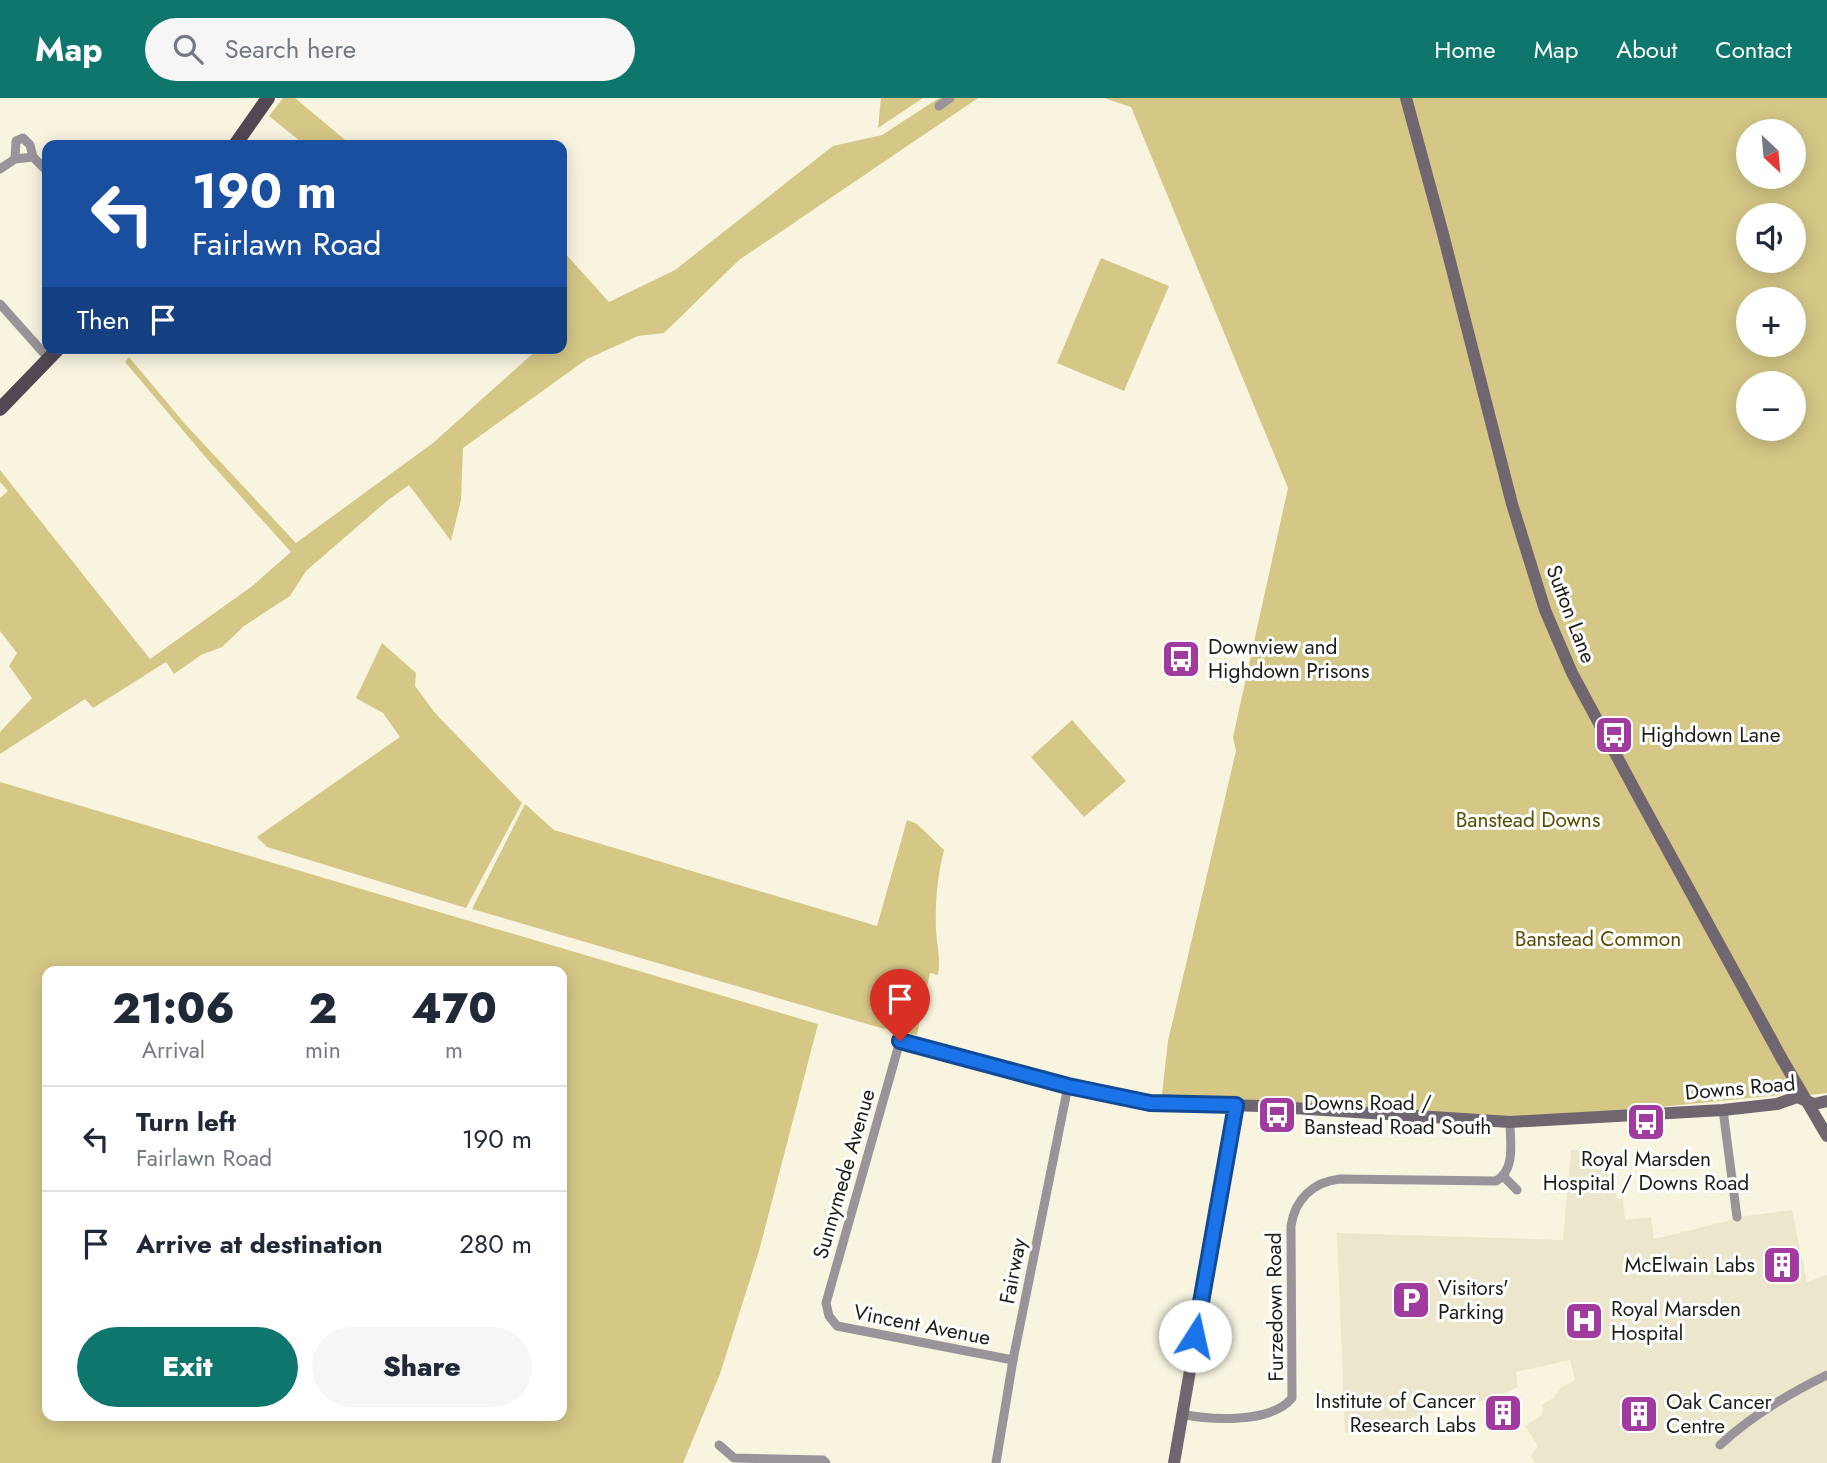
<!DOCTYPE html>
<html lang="en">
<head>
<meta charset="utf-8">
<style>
  :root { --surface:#fff; --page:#f6f6f7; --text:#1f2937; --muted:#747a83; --line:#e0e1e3; --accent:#0f766e }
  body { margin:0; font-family:Jost,sans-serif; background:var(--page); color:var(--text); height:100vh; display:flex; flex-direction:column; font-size:26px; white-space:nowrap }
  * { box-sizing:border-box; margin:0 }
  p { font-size:23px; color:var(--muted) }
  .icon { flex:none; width:38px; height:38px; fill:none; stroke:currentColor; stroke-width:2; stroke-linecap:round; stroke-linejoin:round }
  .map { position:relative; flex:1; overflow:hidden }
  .side { position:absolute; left:42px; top:868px; width:525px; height:455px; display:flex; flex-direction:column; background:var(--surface); border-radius:14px; box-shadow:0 4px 18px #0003 }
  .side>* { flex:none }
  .guide { position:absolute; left:42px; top:42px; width:525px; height:214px; border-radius:14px; box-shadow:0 4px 18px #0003; background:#1a4fa0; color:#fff; overflow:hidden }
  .needle { width:46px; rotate:154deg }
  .buttons { position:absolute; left:1736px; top:21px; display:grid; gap:14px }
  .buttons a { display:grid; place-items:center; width:70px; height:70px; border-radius:50%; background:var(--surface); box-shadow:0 4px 18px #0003; font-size:35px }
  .pin { position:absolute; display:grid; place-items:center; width:60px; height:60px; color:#fff; margin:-72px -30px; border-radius:50% 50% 50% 0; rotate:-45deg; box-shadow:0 0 7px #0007 }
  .pin .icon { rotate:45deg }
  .me { position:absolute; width:77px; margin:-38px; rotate:10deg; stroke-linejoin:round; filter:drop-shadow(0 0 5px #0008) }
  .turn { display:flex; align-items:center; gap:24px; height:147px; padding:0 35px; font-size:32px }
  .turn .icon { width:91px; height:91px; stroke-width:2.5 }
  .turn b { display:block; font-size:49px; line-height:60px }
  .then { display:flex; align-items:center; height:66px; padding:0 35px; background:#0003; gap:14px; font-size:26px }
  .eta { display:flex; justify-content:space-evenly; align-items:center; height:119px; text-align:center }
  .eta b { font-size:42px; font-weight:800; line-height:49px }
  .primary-button { display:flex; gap:14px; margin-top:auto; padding:14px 35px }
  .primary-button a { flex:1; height:80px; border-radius:42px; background:var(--accent); color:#fff; font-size:28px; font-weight:800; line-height:80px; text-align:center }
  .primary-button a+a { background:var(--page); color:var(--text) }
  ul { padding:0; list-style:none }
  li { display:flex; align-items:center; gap:21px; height:105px; padding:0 35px; border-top:2px solid var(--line) }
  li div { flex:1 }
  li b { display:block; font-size:26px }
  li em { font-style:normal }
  header { display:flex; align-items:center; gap:42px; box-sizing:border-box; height:98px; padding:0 35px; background:var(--accent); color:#fff }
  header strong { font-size:33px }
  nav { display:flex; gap:38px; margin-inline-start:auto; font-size:24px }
  .search { width:490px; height:63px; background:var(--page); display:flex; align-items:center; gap:18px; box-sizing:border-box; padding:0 24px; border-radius:38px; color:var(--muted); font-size:26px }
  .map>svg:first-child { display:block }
</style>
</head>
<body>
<header>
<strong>Map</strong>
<div class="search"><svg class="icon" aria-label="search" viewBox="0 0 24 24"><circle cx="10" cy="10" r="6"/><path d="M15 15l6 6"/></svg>Search here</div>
<nav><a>Home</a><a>Map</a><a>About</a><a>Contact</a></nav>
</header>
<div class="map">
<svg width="1827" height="1365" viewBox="0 0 1827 1365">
  <rect width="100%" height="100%" fill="#f8f4e0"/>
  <polygon fill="#ece7cc" points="1587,1051 1596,1068 1611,1067 1617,1101 1623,1101 1625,1122 1651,1119 1654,1141 1731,1122 1731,1120 1792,1112 1807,1184 1827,1177 1827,1365 1535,1365 1531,1358 1538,1348 1525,1328 1542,1317 1541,1315 1544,1312 1541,1307 1555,1299 1554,1297 1559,1294 1557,1292 1575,1282 1570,1262 1516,1274 1518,1289 1494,1300 1345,1335 1337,1135 1563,1142 1571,1052"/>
  <g fill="#d5c786" fill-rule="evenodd">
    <polygon points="283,0 295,0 351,47 305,47 269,18"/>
    <polygon points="881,0 923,0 878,30"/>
    <polygon points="939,0 978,0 739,162 664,235 638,238 587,261 463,350 461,402 451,443 409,387 388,402 306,473 290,498 244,528 222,549 201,557 174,576 166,564 93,610 85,601 0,656 0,634 32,600 9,568 17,555 0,533 0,400 8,393 0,384 0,372 150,561 251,489 291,454 208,362 125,264 129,259 185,326 296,445 433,345 539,250 562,250 562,227 565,208 562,203 562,152 609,204 675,172 833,48 882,37"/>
    <path d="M1104 0H1827V995L1809 997 1803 988 1780 997 1510 1024 1175 1006 1162 996 1168 943 1236 653 1233 639 1288 390 1131 9ZM1748 33H1794V79H1748ZM1748 117H1794V163H1748ZM1748 201H1794V247H1748ZM1748 285H1794V331H1748Z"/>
    <polygon points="1101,160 1169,188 1124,293 1057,265"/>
    <polygon points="382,545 416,575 415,588 435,615 522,705 466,810 267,749 257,739 400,639 383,615 356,600"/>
    <polygon points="1072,622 1126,683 1084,719 1031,659"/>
    <path d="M0 684 818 926 759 1153 720 1276 683 1365H0ZM562 873V1318H47V873Z"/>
    <path d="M525 706 554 732 877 828 907 722 917 726 944 752C937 780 935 805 936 833 937 848 941 862 938 877L930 875 917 937 881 930 472 811Z"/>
  </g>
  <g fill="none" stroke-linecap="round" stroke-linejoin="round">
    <g stroke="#9a949a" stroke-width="9">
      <polyline points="939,8 950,0"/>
      <polyline points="15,61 16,43 23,40 30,47 33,59"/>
      <polyline points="0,71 15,61 33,59 47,73"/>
      <polyline points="0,206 49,261"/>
      <polyline points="900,943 826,1205 829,1218 837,1228 1013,1262"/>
      <polyline points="1723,1012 1737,1119"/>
      <polyline points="1503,1078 1517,1092"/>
      <path d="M1181 1316C1210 1322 1271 1326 1292 1300L1291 1128C1295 1101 1313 1084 1340 1081L1496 1083C1516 1072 1510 1044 1510 1024"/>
      <polyline points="719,1347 734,1360 823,1362 826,1365"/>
      <path d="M1720 1347C1752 1317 1788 1296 1827 1277"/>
      <polyline points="996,1365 1013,1262 1068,988"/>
    </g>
    <g stroke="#70666f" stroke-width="12">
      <polyline points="1406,0 1443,136 1512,406 1545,512 1572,575 1637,696 1782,961 1827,1038"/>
      <polyline points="900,943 1068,988 1150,1005 1261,1008 1510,1024 1723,1012 1777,1006 1797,999 1814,1006 1827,1003"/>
      <polyline points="1174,1365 1236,1007"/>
    </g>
    <g stroke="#524752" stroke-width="14">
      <polyline points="235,47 268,0"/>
      <polyline points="0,311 59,250"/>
    </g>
  </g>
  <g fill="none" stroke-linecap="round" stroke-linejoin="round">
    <defs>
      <polyline id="route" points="900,943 1068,988 1150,1005 1236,1007 1195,1238"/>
    </defs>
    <use href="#route" stroke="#114b97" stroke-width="18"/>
    <use href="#route" stroke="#1a73e8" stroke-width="12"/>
  </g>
  <defs>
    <symbol id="bus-square" viewBox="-11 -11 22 22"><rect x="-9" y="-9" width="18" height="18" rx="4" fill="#a13ba0" stroke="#fff"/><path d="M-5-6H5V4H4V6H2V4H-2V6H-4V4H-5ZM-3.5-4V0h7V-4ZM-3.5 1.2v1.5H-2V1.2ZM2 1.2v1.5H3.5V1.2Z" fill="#fff"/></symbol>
    <symbol id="building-square" viewBox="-11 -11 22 22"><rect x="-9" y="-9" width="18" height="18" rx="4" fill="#a13ba0" stroke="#fff"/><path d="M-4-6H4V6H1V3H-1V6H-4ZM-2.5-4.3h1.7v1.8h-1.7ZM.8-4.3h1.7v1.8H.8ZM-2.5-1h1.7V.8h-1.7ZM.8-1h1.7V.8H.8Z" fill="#fff"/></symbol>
    <symbol id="parking-square" viewBox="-11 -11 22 22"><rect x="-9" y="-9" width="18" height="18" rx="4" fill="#a13ba0" stroke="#fff"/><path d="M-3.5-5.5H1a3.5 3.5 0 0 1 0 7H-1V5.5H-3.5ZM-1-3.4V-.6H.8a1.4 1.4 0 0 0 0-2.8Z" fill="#fff"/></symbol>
    <symbol id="hospital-square" viewBox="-11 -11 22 22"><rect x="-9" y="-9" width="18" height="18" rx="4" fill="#a13ba0" stroke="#fff"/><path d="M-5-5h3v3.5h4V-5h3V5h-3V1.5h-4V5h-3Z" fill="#fff"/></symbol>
  </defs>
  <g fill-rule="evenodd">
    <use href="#bus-square" x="1159" y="539" width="44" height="44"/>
    <use href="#bus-square" x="1592" y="615" width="44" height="44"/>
    <use href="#bus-square" x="1255" y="995" width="44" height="44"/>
    <use href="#bus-square" x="1624" y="1002" width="44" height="44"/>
    <use href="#building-square" x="1760" y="1145" width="44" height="44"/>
    <use href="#parking-square" x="1389" y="1180" width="44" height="44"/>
    <use href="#hospital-square" x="1562" y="1201" width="44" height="44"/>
    <use href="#building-square" x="1481" y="1293" width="44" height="44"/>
    <use href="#building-square" x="1617" y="1294" width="44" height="44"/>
  </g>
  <g text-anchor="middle" stroke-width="6" stroke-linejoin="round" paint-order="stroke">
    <g font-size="21" fill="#1e1d16" stroke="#fff">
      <text transform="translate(1571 516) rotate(69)" y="7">Sutton Lane</text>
      <text transform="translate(1740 990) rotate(-5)" y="7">Downs Road</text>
      <text transform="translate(844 1076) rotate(-74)" y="7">Sunnymede Avenue</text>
      <text transform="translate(1013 1173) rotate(-79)" y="7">Fairway</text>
      <text transform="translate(1275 1209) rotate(-91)" y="7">Furzedown Road</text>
      <text transform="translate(922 1227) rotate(11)" y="7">Vincent Avenue</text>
    </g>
    <g font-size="21" fill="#1e1d16" stroke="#fff" text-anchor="start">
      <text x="1208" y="556">Downview and<tspan x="1208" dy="24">Highdown Prisons</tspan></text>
      <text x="1641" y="644">Highdown Lane</text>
      <text x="1304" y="1012">Downs Road /<tspan x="1304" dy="24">Banstead Road South</tspan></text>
      <text x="1646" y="1068" text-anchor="middle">Royal Marsden<tspan x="1646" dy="24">Hospital / Downs Road</tspan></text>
      <text x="1755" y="1174" text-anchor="end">McElwain Labs</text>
      <text x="1438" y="1197">Visitors'<tspan x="1438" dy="24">Parking</tspan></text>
      <text x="1611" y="1218">Royal Marsden<tspan x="1611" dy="24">Hospital</tspan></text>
      <text x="1476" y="1310" text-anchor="end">Institute of Cancer<tspan x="1476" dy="24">Research Labs</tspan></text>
      <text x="1666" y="1311">Oak Cancer<tspan x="1666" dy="24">Centre</tspan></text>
    </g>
    <g font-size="21" fill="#5a4d02" stroke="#fff">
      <text x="1528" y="729">Banstead Downs</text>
      <text x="1598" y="848">Banstead Common</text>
    </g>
  </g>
</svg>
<div class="buttons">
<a><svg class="needle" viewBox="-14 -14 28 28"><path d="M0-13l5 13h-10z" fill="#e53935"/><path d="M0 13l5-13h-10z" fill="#747a83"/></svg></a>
<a><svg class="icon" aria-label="sound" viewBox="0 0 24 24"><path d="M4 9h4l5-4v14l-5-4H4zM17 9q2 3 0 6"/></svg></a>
<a>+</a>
<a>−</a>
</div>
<div class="pin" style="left:900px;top:943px;background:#d93025"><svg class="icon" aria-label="arrive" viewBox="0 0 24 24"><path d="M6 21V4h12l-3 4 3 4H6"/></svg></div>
<svg class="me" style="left:1195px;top:1238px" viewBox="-20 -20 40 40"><circle r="19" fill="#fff"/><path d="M0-13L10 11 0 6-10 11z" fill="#1a73e8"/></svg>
<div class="guide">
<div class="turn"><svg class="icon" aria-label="left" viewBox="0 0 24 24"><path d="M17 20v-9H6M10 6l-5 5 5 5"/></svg><div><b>190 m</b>Fairlawn Road</div></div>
<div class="then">Then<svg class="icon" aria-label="arrive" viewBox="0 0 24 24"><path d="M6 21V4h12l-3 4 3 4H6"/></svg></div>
</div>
<section class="side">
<div class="eta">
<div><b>21:06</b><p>Arrival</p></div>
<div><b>2</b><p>min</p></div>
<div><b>470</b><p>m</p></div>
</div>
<ul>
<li><svg class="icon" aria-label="left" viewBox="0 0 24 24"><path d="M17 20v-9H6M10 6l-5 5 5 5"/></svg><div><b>Turn left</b><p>Fairlawn Road</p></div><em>190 m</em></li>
<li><svg class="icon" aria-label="arrive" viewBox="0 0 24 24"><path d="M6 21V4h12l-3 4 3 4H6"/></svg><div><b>Arrive at destination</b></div><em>280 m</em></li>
</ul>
<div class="primary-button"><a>Exit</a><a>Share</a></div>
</section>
</div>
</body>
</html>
